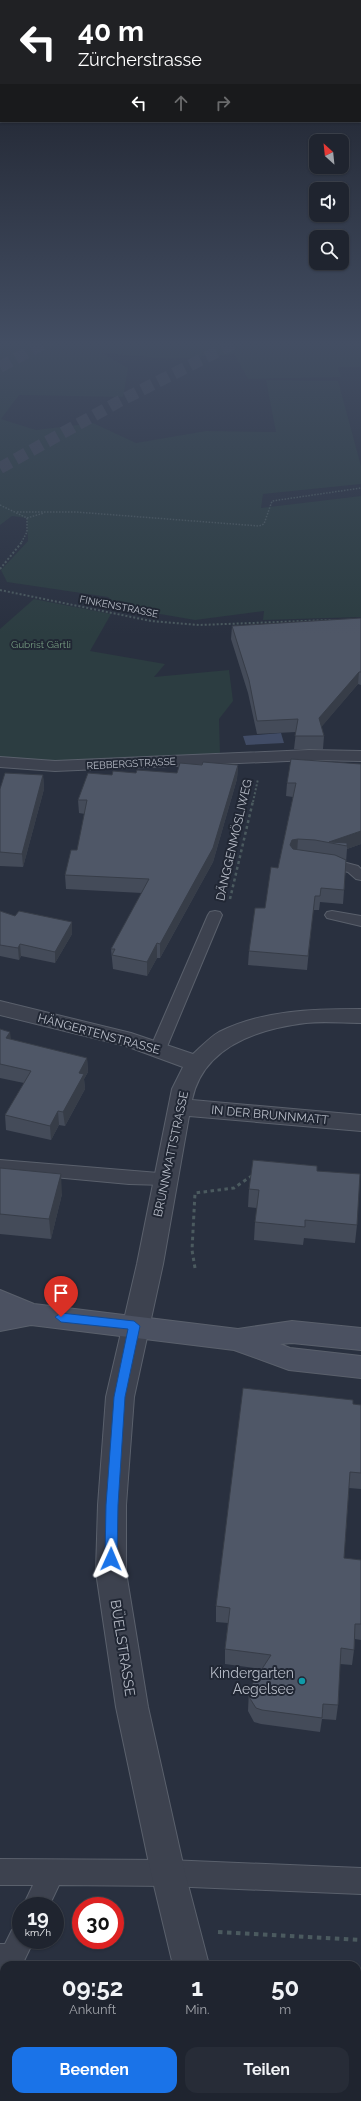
<!DOCTYPE html>
<html lang="de">
<head>
<meta charset="utf-8">
<style>
  :root { --surface:#1f242f; --page:#272c37; --text:#f1f3f6; --muted:#a1a4aa; --line:#3c414b; --accent:#1a73e8 }
  body { margin:0; font-family:Raleway,sans-serif; background:var(--page); color:var(--text); height:100vh; display:flex; flex-direction:column; font-size:15px; white-space:nowrap }
  * { box-sizing:border-box; margin:0 }
  p { font-size:13px; color:var(--muted) }
  .icon { flex:none; width:22px; height:22px; fill:none; stroke:currentColor; stroke-width:2; stroke-linecap:round; stroke-linejoin:round }
  .map { position:relative; flex:1; overflow:hidden }
  .panel { position:absolute; left:0px; top:1961px; width:361px; height:140px; display:flex; flex-direction:column; background:var(--surface); border-radius:12px 12px 0 0; box-shadow:0 1px 3px #0004,0 0 0 1px var(--line) }
  .panel>* { flex:none }
  .top-card { position:absolute; left:0px; top:0px; width:361px; height:122px; box-shadow:0 1px 3px #0004,0 0 0 1px var(--line); background:#202124; color:#fff; overflow:hidden }
  .needle { width:26px; rotate:333deg }
  .tools { position:absolute; left:309px; top:134px; display:grid; gap:8px }
  .tools a { display:grid; place-items:center; width:40px; height:40px; border-radius:8px; background:var(--surface); box-shadow:0 1px 3px #0004,0 0 0 1px var(--line); font-size:20px }
  .speed { position:absolute; left:12px; top:1897px; display:flex; gap:8px; font-size:20px; font-weight:700; text-align:center }
  .speed>* { display:grid; place-content:center; width:52px; height:52px; border-radius:50%; background:var(--surface); box-shadow:0 1px 3px #0004,0 0 0 1px var(--line); line-height:1 }
  .speed small { font-size:10px; font-weight:400 }
  .speed .limit { border:6px solid #d22; background:#fff; color:#111 }
  .pin { position:absolute; display:grid; place-items:center; width:34px; height:34px; color:#fff; margin:-41px -17px; border-radius:50% 50% 50% 0; rotate:-45deg; box-shadow:0 0 4px #0007 }
  .pin .icon { rotate:45deg }
  .me { position:absolute; width:44px; margin:-22px; rotate:1deg; stroke-linejoin:round; filter:drop-shadow(0 0 3px #0008) }
  .turn { display:flex; align-items:center; gap:14px; height:84px; padding:0 12px; font-size:18px }
  .turn .icon { width:52px; height:52px; stroke-width:2.5 }
  .turn b { display:block; font-size:28px; line-height:34px }
  .lanes { display:flex; align-items:center; height:38px; padding:0 12px; background:#0003; justify-content:center; gap:20px; direction:ltr }
  .lanes .off { opacity:.35 }
  .eta { display:flex; justify-content:space-evenly; align-items:center; height:68px; text-align:center }
  .eta b { font-size:24px; font-weight:700; line-height:28px }
  .action { display:flex; gap:8px; margin-top:auto; padding:8px 12px }
  .action a { flex:1; height:46px; border-radius:12px; background:var(--accent); color:#fff; font-size:16px; font-weight:700; line-height:46px; text-align:center }
  .action a+a { background:var(--page); color:var(--text) }
  .map>svg:first-child { display:block }
</style>
</head>
<body>
<div class="map">
<svg width="361" height="2101" viewBox="0 0 361 2101">
  <rect width="100%" height="100%" fill="#29303f"/>
  <g fill="#2c3d41">
    <polygon points="0,340 361,340 361,367 338,367 341,377 248,379 234,354 171,359 102,353 128,368 123,397 19,395 1,419 36,430 93,423 136,443 206,431 276,432 266,380 338,381 361,466 361,484 263,494 261,508 361,496 361,617 263,620 264,611 195,620 119,607 108,597 7,582 1,570 28,541 27,518 12,516 0,525"/>
    <polygon points="34,599 111,614 90,651 165,664 154,677 229,670 233,701 219,719 220,755 58,763 0,757 0,629"/>
  </g>
  <polygon fill="#414c66" points="281,733 284,743 246,745 243,736"/>
  <g fill="none" stroke-linecap="round" stroke-linejoin="round">
    <g stroke="#3f4554" stroke-width="12" stroke-dasharray="12 6" stroke-linecap="butt">
      <polyline points="0,367 50,340"/>
      <polyline points="0,468 118,402 240,340"/>
    </g>
    <defs>
      <g id="lane">
        <polygon points="324,857 358,866 361,869 361,880 356,879 348,872 319,864 317,861 319,858"/>
        <polygon points="215,911 220,912 222,915 166,1049 164,1053 158,1054 152,1053 150,1049 208,915 210,912"/>
        <polygon points="332,911 361,916 361,926 327,918 325,915 327,912"/>
        <polygon points="0,1160 171,1174 174,1179 171,1184 165,1185 129,1184 0,1172"/>
        <polygon points="0,1859 168,1860 361,1868 361,1894 168,1886 59,1885 49,1906 23,1906 33,1885 0,1885"/>
        <polygon points="21,1926 21,1940 34,1940 22,1965 4,1965 4,1970 0,1970 0,1944 5,1944 12,1930"/>
      </g>
      <g id="street">
        <polygon points="309,750 361,751 361,761 309,760 55,771 0,767 0,757 55,761"/>
        <path d="M0 1001 131 1033 193 1054C201 1047 210 1037 219 1032 263 1010 313 1009 361 1009V1023C343 1023 324 1021 306 1023 257 1029 203 1047 192 1100L361 1115V1131L189 1116 163 1264 134 1397 126 1505V1572L148 1707 185 1873 209 1965H173L151 1873 116 1707 96 1572 98 1505 106 1397 137 1264 172 1089 183 1067 126 1046 0 1015Z"/>
        <rect x="196" y="2097" width="38" height="4"/>
      </g>
      <polygon id="secondary" points="0,1290 34,1304 238,1329 292,1321 361,1328 361,1350 292,1343 280,1344 290,1348 361,1356 361,1378 289,1370 234,1350 31,1325 0,1331"/>
    </defs>
    <use href="#lane" stroke="#5a606c" stroke-width="2"/>
    <use href="#street" stroke="#5a606c" stroke-width="2"/>
    <use href="#secondary" stroke="#5a606c" stroke-width="2"/>
    <g stroke="#4b5a5f" stroke-width="1.5" stroke-dasharray="1.5 1.5" stroke-linecap="butt">
      <polyline points="213,340 235,340"/>
      <polyline points="321,340 361,345"/>
      <polyline points="0,505 27,518 27,532 21,543"/>
      <polyline points="17,512 76,512 259,526 264,524 272,501 361,488"/>
      <polyline points="27,518 44,513"/>
    </g>
    <g stroke="#4b5a5f" stroke-width="2" stroke-dasharray="2 2" stroke-linecap="butt">
      <polyline points="0,569 22,542"/>
      <polyline points="0,590 151,621 199,625 331,620"/>
      <polyline points="253,802 258,779"/>
    </g>
    <polyline stroke="#4b5a5f" stroke-width="2.5" stroke-dasharray="3 3" stroke-linecap="butt" points="230,899 253,801"/>
    <polyline stroke="#4b5a5f" stroke-width="3" stroke-dasharray="3.5 3.5" stroke-linecap="butt" points="195,1268 192,1250 195,1193 234,1188 253,1175"/>
    <polyline stroke="#4b5a5f" stroke-width="4" stroke-dasharray="4.5 4.5" stroke-linecap="butt" points="218,1932 361,1940"/>
    <use href="#lane" fill="#3d424f" fill-rule="evenodd"/>
    <use href="#street" fill="#3d424f" fill-rule="evenodd"/>
    <use href="#secondary" fill="#4b5161" fill-rule="evenodd"/>
  </g>
  <g fill="#444b59">
    <polygon points="361,618 361,685 358,684 321,727 324,736 323,749 294,749 296,732 257,734 248,693 231,639 232,626"/>
    <polygon points="361,764 361,844 347,849 343,904 320,902 319,910 313,910 307,970 248,965 249,951 265,908 278,868 293,797 286,796 287,783"/>
    <polygon points="202,765 238,765 237,779 213,862 160,958 157,958 147,976 113,969 111,949 142,893 66,889 65,875 77,850 85,814 79,813 78,800 112,775 136,773 177,773"/>
    <polygon points="43,775 44,789 23,867 0,866 0,789"/>
    <polygon points="0,911 15,916 72,922 72,934 55,963 21,956 19,960 0,956"/>
    <polygon points="0,1029 11,1040 87,1058 88,1072 84,1079 85,1089 65,1126 59,1125 51,1140 6,1130 5,1115 24,1083 0,1078"/>
    <polygon points="0,1168 62,1194 51,1239 0,1234"/>
    <polygon points="317,1171 357,1225 355,1243 304,1238 303,1245 254,1240 255,1222 257,1208 248,1207 249,1189"/>
    <polygon points="353,1404 361,1405 361,1489 349,1488 344,1558 361,1560 361,1640 355,1639 354,1650 352,1665 340,1664 338,1705 336,1720 322,1719 320,1732 261,1724 254,1722 248,1711 249,1689 262,1669 225,1664 225,1649 228,1623 216,1622 216,1606"/>
  </g>
  <g fill="#373d48">
    <polygon points="359,672 358,684 318,731 319,718"/>
    <polygon points="238,765 237,779 213,862 160,958 160,944"/>
    <polygon points="43,775 44,789 23,867 22,854"/>
    <polygon points="361,831 361,844 347,849 347,846 329,842"/>
    <polygon points="298,839 297,853 291,854 290,845 292,840"/>
    <polygon points="72,922 72,934 55,963 55,952"/>
    <polygon points="157,943 157,958 147,976 147,962"/>
    <polygon points="20,944 21,956 19,960 18,948"/>
    <polygon points="10,1032 12,1046 6,1038"/>
    <polygon points="87,1058 88,1072 84,1079 85,1089 65,1126 63,1112 79,1073"/>
    <polygon points="58,1111 59,1125 51,1140 50,1126"/>
    <polygon points="61,1174 62,1194 51,1239 49,1219"/>
    <rect x="100" y="2097" width="2" height="4"/>
  </g>
  <g fill="#4f5767" stroke="#373d48">
    <polygon points="361,618 361,672 359,672 319,718 324,736 295,736 298,719 257,721 249,680 232,626"/>
    <polygon points="291,759 361,764 361,831 329,842 347,843 347,846 315,840 298,839 292,840 290,845 293,849 335,855 346,860 344,890 321,888 320,896 315,896 308,956 249,951 255,908 265,908 271,867 278,868 296,783 287,783"/>
    <polygon points="203,762 238,765 213,848 160,944 157,943 147,962 112,955 115,949 111,949 149,879 65,875 71,850 77,850 87,800 78,800 88,773 112,775 113,771 136,773 137,770 177,773 180,763 202,765"/>
    <polygon points="5,773 43,775 22,854 0,852 0,789"/>
    <polygon points="0,911 15,916 19,911 72,922 55,952 20,944 18,948 0,945"/>
    <polygon points="0,1029 10,1032 6,1038 87,1058 79,1073 84,1074 63,1112 58,1111 50,1126 5,1115 31,1071 0,1064"/>
    <polygon points="253,1160 317,1166 317,1171 360,1174 357,1225 305,1220 305,1227 255,1222 259,1190 249,1189"/>
    <polygon points="0,1168 61,1174 49,1219 0,1214"/>
    <polygon points="243,1388 353,1400 353,1404 361,1405 361,1473 350,1472 344,1558 361,1560 361,1624 355,1624 354,1650 341,1648 338,1705 323,1704 322,1718 262,1710 256,1708 249,1697 249,1689 271,1655 225,1649 230,1608 216,1606"/>
    <polygon points="0,2059 4,2059 4,2097 100,2097 100,2101 0,2101"/>
  </g>
  <linearGradient id="sky" x2="0" y2="1"><stop stop-color="#171a23"/><stop offset="0.54" stop-color="#434e63"/><stop offset="1" stop-color="#434e63" stop-opacity="0"/></linearGradient>
  <rect width="361" height="635" fill="url(#sky)"/>
  <polygon fill="#1a73e8" stroke="#114b97" points="61,1313 134,1321 140,1326 125,1397 118,1505 117,1559 115,1563 111,1564 107,1563 105,1559 106,1505 114,1397 128,1329 61,1322 55,1317"/>
  <circle fill="#0f9aa8" stroke="#212734" stroke-width="1.5" cx="302" cy="1681" r="4"/>
  <g text-anchor="middle" stroke-width="4" stroke-linejoin="round" paint-order="stroke">
    <g font-size="10" fill="#b9bec9" stroke="#212734">
      <text transform="translate(119 606) rotate(11)" y="4">FINKENSTRASSE</text>
      <text transform="translate(131 763) rotate(-3)" y="4">REBBERGSTRASSE</text>
    </g>
    <g font-size="10" fill="#73987f" stroke="#212734">
      <text x="41" y="648">Gubrist Gärtli</text>
    </g>
    <g font-size="12" fill="#b9bec9" stroke="#212734">
      <text transform="translate(234 840) rotate(-77)" y="4">DÄNGGENMÖSLIWEG</text>
      <text transform="translate(99 1034) rotate(15)" y="4">HÄNGERTENSTRASSE</text>
      <text transform="translate(270 1115) rotate(5)" y="4">IN DER BRUNNMATT</text>
      <text transform="translate(171 1154) rotate(-78)" y="4">BRUNNMATTSTRASSE</text>
    </g>
    <g font-size="14" fill="#b9bec9" stroke="#212734">
      <text transform="translate(123 1648) rotate(81)" y="5">BÜELSTRASSE</text>
    </g>
    <g font-size="14" fill="#b9bec9" stroke="#212734" text-anchor="end">
      <text x="294" y="1678">Kindergarten<tspan x="294" dy="16">Aegelsee</tspan></text>
    </g>
  </g>
</svg>
<div class="tools">
<a><svg class="needle" viewBox="-14 -14 28 28"><path d="M0-13l5 13h-10z" fill="#e53935"/><path d="M0 13l5-13h-10z" fill="#a1a4aa"/></svg></a>
<a><svg class="icon" aria-label="sound" viewBox="0 0 24 24"><path d="M4 9h4l5-4v14l-5-4H4zM17 9q2 3 0 6"/></svg></a>
<a><svg class="icon" aria-label="search" viewBox="0 0 24 24"><circle cx="10" cy="10" r="6"/><path d="M15 15l6 6"/></svg></a>
</div>
<div class="speed"><div>19<small>km/h</small></div><div class="limit">30</div></div>
<div class="pin" style="left:61px;top:1317px;background:#d93025"><svg class="icon" aria-label="arrive" viewBox="0 0 24 24"><path d="M6 21V4h12l-3 4 3 4H6"/></svg></div>
<svg class="me" style="left:111px;top:1559px" viewBox="-20 -20 40 40"><path d="M0-17L14 15 0 8-14 15z" fill="#1a73e8" stroke="#fff" stroke-width="4"/></svg>
<div class="top-card">
<div class="turn"><svg class="icon" aria-label="left" viewBox="0 0 24 24"><path d="M17 20v-9H6M10 6l-5 5 5 5"/></svg><div><b>40 m</b>Zürcherstrasse</div></div>
<div class="lanes"><svg class="icon" aria-label="left" viewBox="0 0 24 24"><path d="M17 20v-9H6M10 6l-5 5 5 5"/></svg><svg class="icon off" aria-label="ahead" viewBox="0 0 24 24"><path d="M12 20V5M6 11l6-6 6 6"/></svg><svg class="icon off" aria-label="right" viewBox="0 0 24 24"><path d="M7 20v-9h11M14 6l5 5-5 5"/></svg></div>
</div>
<section class="panel">
<div class="eta">
<div><b>09:52</b><p>Ankunft</p></div>
<div><b>1</b><p>Min.</p></div>
<div><b>50</b><p>m</p></div>
</div>
<div class="action"><a>Beenden</a><a>Teilen</a></div>
</section>
</div>
</body>
</html>
